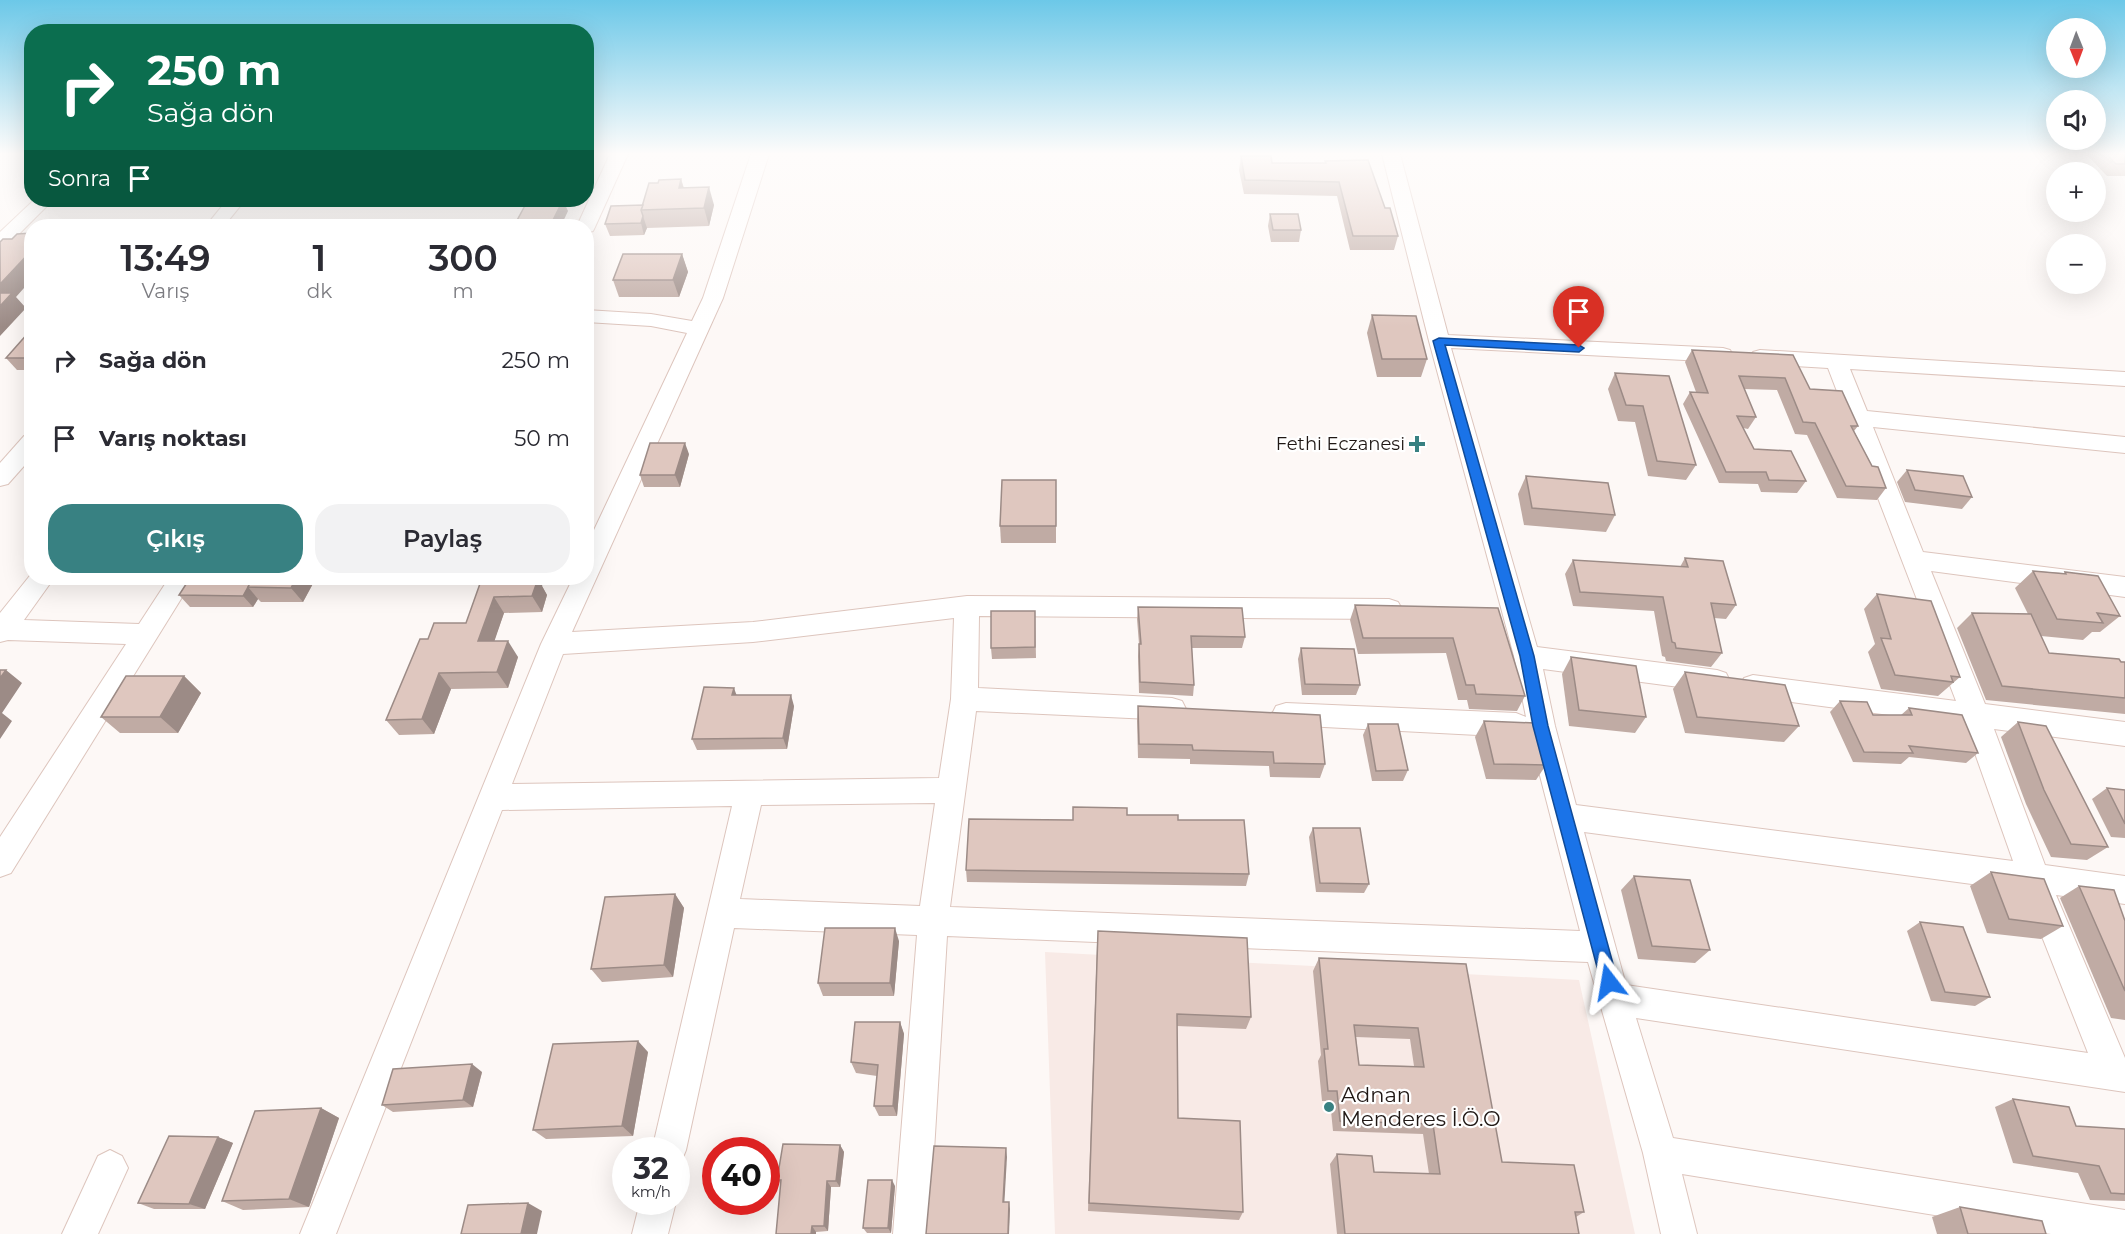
<!DOCTYPE html>
<html lang="tr">
<head>
<meta charset="utf-8">
<style>
  :root { --surface:#fff; --page:#f2f2f3; --text:#2b2b33; --muted:#7c7c81; --accent:#388182 }
  body { margin:0; font-family:Montserrat,sans-serif; background:var(--page); color:var(--text); height:100vh; display:flex; flex-direction:column; font-size:22px; white-space:nowrap }
  * { box-sizing:border-box; margin:0 }
  p { font-size:20px; color:var(--muted) }
  .icon { flex:none; width:33px; height:33px; fill:none; stroke:currentColor; stroke-width:2; stroke-linecap:round; stroke-linejoin:round }
  .map { position:relative; flex:1; overflow:hidden }
  .details { position:absolute; left:24px; top:219px; width:570px; height:366px; display:flex; flex-direction:column; background:var(--surface); border-radius:24px; box-shadow:0 6px 24px #0002 }
  .details>* { flex:none }
  .top-card { position:absolute; left:24px; top:24px; width:570px; height:183px; border-radius:24px; box-shadow:0 6px 24px #0002; background:#0b6e4f; color:#fff; overflow:hidden }
  .needle { width:39px; rotate:179deg }
  .fabs { position:absolute; left:2046px; top:18px; display:grid; gap:12px }
  .fabs a { display:grid; place-items:center; width:60px; height:60px; border-radius:50%; background:var(--surface); box-shadow:0 6px 24px #0002; font-size:30px }
  .speed { position:absolute; left:612px; top:1137px; display:flex; gap:12px; font-size:30px; font-weight:700; text-align:center }
  .speed>* { display:grid; place-content:center; width:78px; height:78px; border-radius:50%; background:var(--surface); box-shadow:0 6px 24px #0002; line-height:1 }
  .speed small { font-size:15px; font-weight:400 }
  .speed .limit { border:9px solid #d22; background:#fff; color:#111 }
  .pin { position:absolute; display:grid; place-items:center; width:51px; height:51px; color:#fff; margin:-62px -26px; border-radius:50% 50% 50% 0; rotate:-45deg; box-shadow:0 0 6px #0007 }
  .pin .icon { rotate:45deg }
  .me { position:absolute; width:66px; margin:-33px; rotate:346deg; stroke-linejoin:round; filter:drop-shadow(0 0 4px #0008) }
  .turn { display:flex; align-items:center; gap:21px; height:126px; padding:0 24px; font-size:27px }
  .turn .icon { width:78px; height:78px; stroke-width:2.5 }
  .turn b { display:block; font-size:42px; line-height:51px }
  .then { display:flex; align-items:center; height:57px; padding:0 24px; background:#0003; gap:12px; font-size:22px }
  .eta { display:flex; justify-content:space-evenly; align-items:center; height:102px; text-align:center }
  .eta b { font-size:36px; font-weight:600; line-height:42px }
  .cta { display:flex; gap:12px; margin-top:auto; padding:12px 24px }
  .cta a { flex:1; height:69px; border-radius:24px; background:var(--accent); color:#fff; font-size:24px; font-weight:600; line-height:69px; text-align:center }
  .cta a+a { background:var(--page); color:var(--text) }
  ul { padding:0; list-style:none }
  li { display:flex; align-items:center; gap:18px; height:78px; padding:0 24px }
  li div { flex:1 }
  li b { display:block; font-size:22px }
  li em { font-style:normal }
  .map>svg:first-child { display:block }
</style>
</head>
<body>
<div class="map">
<svg width="2125" height="1234" viewBox="0 0 2125 1234">
  <rect width="100%" height="100%" fill="#fdf8f6"/>
  <polygon fill="#f8eae6" points="1045,952 1579,980 1635,1234 1055,1234"/>
  <g fill="none" stroke-linecap="round" stroke-linejoin="round">
    <defs>
      <g id="minor">
        <polygon points="610,154 628,154 595,227 593,231 586,233 586,226 577,226"/>
        <path d="M751 154H769L723 298 572 632 753 622 967 596 1389 599 1398 602 1402 609 1398 616 1389 619 979 616 978 688 1172 698 1182 701 1186 709 1182 717 1172 720 976 711 950 907 1580 931 1528 729 1526 733 1516 737 1286 725 1276 722 1272 714 1276 706 1286 703 1516 713 1526 717 1514 656 1429 341 1382 154H1400L1448 335 1723 348 1730 350 1733 355 1730 360 1723 362 1451 348 1537 647 1717 670 1726 673 1730 681 1726 689 1717 692 1543 669 1555 726 1576 805 2013 861 1965 725 1753 697 1744 694 1740 686 1744 678 1753 675 1956 701 1828 368 1760 364 1753 362 1749 357 1753 352 1760 350 2125 372V386L1850 369 1867 411 2125 437V453L1873 427 1923 552 2125 577V597L1931 571 1985 704 2125 722V746L1994 729 2045 865 2125 876V904L2056 895 2125 1058V1092L1636 1018 1673 1138 2125 1210V1234H2051L1682 1174 1697 1234H1661L1643 1153 1588 962 947 936 929 1234H893L917 935 734 928 686 1150 681 1162 676 1164V1150H652L732 806 502 810 336 1234H300L541 644 573 578H586V547L687 333 651 326 586 322V310L651 314 692 321 703 298ZM954 618 951 699 939 778 512 784 563 654 753 642ZM935 803 920 906 740 899 761 805ZM1584 832 2024 891 2088 1053 1626 985Z"/>
        <polygon points="34,200 53,200 7,246 0,248 0,232"/>
        <polygon points="227,200 245,200 224,226 206,226"/>
        <polygon points="32,434 32,457 8,484 0,486 0,463 24,436"/>
        <polygon points="32,573 32,578 54,578 24,620 139,624 169,578 194,578 11,873 0,877 0,837 126,644 8,640 0,642 0,613"/>
        <polygon points="110,1150 122,1156 128,1168 98,1234 62,1234 98,1156"/>
        <polygon points="640,1202 676,1202 668,1234 632,1234"/>
      </g>
    </defs>
    <use href="#minor" stroke="#ddc5bd" stroke-width="2"/>
    <use href="#minor" fill="#fff" fill-rule="evenodd"/>
  </g>
  <g fill="#c0aba4" fill-rule="evenodd">
    <polygon points="2087,154 2125,154 2125,176 2107,176 2087,155"/>
    <polygon points="1241,156 1272,163 1325,163 1325,161 1385,208 1398,236 1394,250 1350,250 1337,196 1244,194 1239,170"/>
    <polygon points="681,179 684,188 714,205 709,226 647,228 644,235 610,236 605,224 643,205 658,183"/>
    <polygon points="1270,214 1301,230 1299,242 1271,242 1268,226"/>
    <polygon points="682,254 688,272 679,297 619,297 613,280"/>
    <polygon points="1372,315 1427,359 1421,377 1377,377 1367,333"/>
    <polygon points="32,332 32,370 17,370 6,358"/>
    <polygon points="1692,350 1793,355 1810,389 1858,426 1854,431 1872,466 1886,488 1877,500 1837,498 1807,435 1795,434 1777,390 1744,389 1756,417 1748,429 1743,428 1754,449 1806,481 1797,493 1761,492 1758,484 1719,483 1683,404 1690,392 1696,392 1685,362"/>
    <polygon points="1615,373 1696,465 1686,480 1648,476 1635,422 1618,421 1608,389"/>
    <polygon points="689,454 680,487 644,487 640,475"/>
    <polygon points="1907,470 1972,497 1962,509 1905,502 1897,482"/>
    <polygon points="1526,476 1615,515 1606,532 1524,525 1518,494"/>
    <polygon points="1056,480 1056,543 1001,543 1000,526"/>
    <polygon points="1685,558 1736,605 1726,619 1714,618 1722,653 1711,667 1666,661 1665,657 1662,656 1654,611 1573,606 1565,574 1573,560 1680,567"/>
    <polygon points="2033,571 2064,573 2065,572 2120,616 2100,632 2092,632 2083,640 2041,636 2049,653 2125,662 2125,714 1986,700 1957,628 1972,613 2028,614 2015,588"/>
    <polygon points="316,578 303,602 261,602 258,599 253,607 190,607 179,595"/>
    <polygon points="482,578 542,586 547,595 542,612 504,613 494,641 518,657 508,688 451,689 434,734 399,735 386,720 428,639 466,623"/>
    <polygon points="1877,594 1960,677 1938,696 1881,689 1868,652 1875,644 1864,609"/>
    <polygon points="1355,605 1498,608 1525,696 1517,711 1469,709 1467,700 1458,700 1446,653 1358,654 1350,620"/>
    <polygon points="1138,607 1245,637 1242,648 1192,648 1194,685 1193,696 1139,693 1138,656 1139,644 1137,619"/>
    <polygon points="1035,611 1036,658 992,659 991,648"/>
    <polygon points="1301,648 1360,685 1356,695 1302,695 1298,659"/>
    <polygon points="1571,657 1646,717 1635,733 1569,726 1562,674"/>
    <polygon points="1685,672 1799,726 1784,742 1685,733 1673,689"/>
    <polygon points="184,676 201,693 178,733 120,733 101,717"/>
    <polygon points="1840,701 1873,715 1901,715 1909,708 1978,753 1966,763 1909,757 1901,764 1853,762 1830,712"/>
    <polygon points="794,706 787,749 697,750 692,739"/>
    <polygon points="1138,706 1325,764 1320,778 1270,777 1269,766 1190,764 1190,759 1138,758 1137,721"/>
    <polygon points="1484,721 1546,765 1536,780 1486,779 1475,737"/>
    <polygon points="2018,722 2108,847 2087,860 2051,857 2026,804 2001,737"/>
    <polygon points="1368,724 1408,770 1403,781 1372,781 1363,735"/>
    <polygon points="2107,788 2125,790 2125,838 2111,837 2092,799"/>
    <polygon points="1127,815 1178,820 1249,874 1246,886 967,882 966,870 1073,820"/>
    <polygon points="1313,828 1369,884 1364,893 1316,892 1309,837"/>
    <polygon points="1991,872 2063,926 2041,939 1987,933 1970,886"/>
    <polygon points="1634,876 1710,950 1695,963 1638,959 1621,890"/>
    <polygon points="2079,886 2125,921 2125,1020 2111,1018 2060,898"/>
    <polygon points="675,894 684,908 673,977 602,982 591,969"/>
    <polygon points="1920,922 1990,997 1975,1006 1931,1001 1907,931"/>
    <polygon points="899,941 894,996 823,996 818,983"/>
    <polygon points="1097,944 1251,1017 1246,1029 1177,1026 1178,1118 1243,1212 1239,1220 1088,1211"/>
    <path d="M1319 958 1466 964 1502 1162 1584 1212 1576 1217 1579 1234H1337L1330 1164 1337 1154 1374 1172 1429 1174 1423 1134 1333 1131 1330 1101H1322L1318 1061 1321 1055 1313 971ZM1356 1037 1410 1039 1414 1066 1359 1065Z"/>
    <polygon points="900,1022 904,1034 897,1116 879,1116 874,1106 877,1076 856,1073 851,1062"/>
    <polygon points="648,1052 633,1136 546,1139 533,1130"/>
    <polygon points="482,1072 473,1107 393,1112 382,1105"/>
    <polygon points="2013,1099 2076,1126 2125,1129 2125,1201 2090,1200 2078,1173 2013,1163 1995,1107"/>
    <polygon points="321,1108 339,1118 309,1207 243,1210 222,1201"/>
    <polygon points="218,1137 233,1143 205,1209 154,1209 138,1203"/>
    <polygon points="840,1145 844,1152 840,1187 831,1187 828,1231 816,1232 816,1234 776,1234 781,1184 777,1180"/>
    <polygon points="895,1186 891,1233 867,1233 863,1228"/>
    <polygon points="1960,1207 2046,1234 1937,1234 1932,1217"/>
  </g>
  <g fill="#9c8b86">
    <polygon points="681,179 686,197 679,188"/>
    <polygon points="709,187 714,205 709,226 704,208"/>
    <polygon points="563,200 568,211 561,226 550,226"/>
    <polygon points="643,216 647,228 644,235 641,223"/>
    <polygon points="32,250 32,279 16,297 26,308 0,336 0,284"/>
    <polygon points="682,254 688,272 679,297 673,280"/>
    <polygon points="685,443 689,454 680,487 675,475"/>
    <polygon points="296,578 316,578 303,602 291,588"/>
    <polygon points="530,578 545,578 542,586 547,595 542,612 532,596 529,579"/>
    <polygon points="248,587 258,599 253,607 243,596"/>
    <polygon points="494,597 504,613 489,657 478,641"/>
    <polygon points="508,641 518,657 508,688 497,672"/>
    <polygon points="6,670 22,683 2,713 12,721 0,739 0,678"/>
    <polygon points="439,673 451,689 434,734 422,719"/>
    <polygon points="184,676 201,693 178,733 160,717"/>
    <polygon points="734,688 738,699 732,695"/>
    <polygon points="791,695 794,706 787,749 783,738"/>
    <polygon points="675,894 684,908 673,977 664,965"/>
    <polygon points="895,928 899,941 894,996 890,983"/>
    <polygon points="900,1022 904,1034 897,1116 893,1106"/>
    <polygon points="638,1041 648,1052 633,1136 622,1126"/>
    <polygon points="472,1064 482,1072 473,1107 463,1100"/>
    <polygon points="321,1108 339,1118 309,1207 289,1199"/>
    <polygon points="218,1137 233,1143 205,1209 189,1204"/>
    <polygon points="840,1145 844,1152 840,1187 836,1181"/>
    <polygon points="1006,1148 1007,1157 1004,1209 1003,1202"/>
    <polygon points="892,1180 895,1186 891,1233 888,1228"/>
    <polygon points="827,1181 831,1187 828,1231 824,1226"/>
    <polygon points="1009,1202 1010,1209 1009,1234 1008,1234"/>
    <polygon points="528,1203 542,1211 537,1234 521,1234"/>
    <polygon points="812,1226 816,1232 816,1234 811,1234"/>
  </g>
  <g fill="#dfc7bf" stroke="#9c8b86" stroke-width="1.5" fill-rule="evenodd">
    <polygon points="2106,154 2125,154 2125,164 2116,164"/>
    <polygon points="1241,156 1271,156 1272,163 1326,163 1325,161 1368,160 1385,208 1390,208 1398,236 1353,236 1339,182 1245,180"/>
    <polygon points="681,179 679,188 709,187 704,208 641,210 649,183 658,183 659,180"/>
    <polygon points="528,200 563,200 550,226 514,226"/>
    <polygon points="643,205 641,210 643,216 641,223 605,224 611,206"/>
    <polygon points="1270,214 1298,214 1301,230 1273,230"/>
    <polygon points="32,233 32,250 0,284 0,242 3,239 12,239 17,234"/>
    <polygon points="623,254 682,254 673,280 613,280"/>
    <polygon points="0,293 12,293 0,306"/>
    <polygon points="1372,315 1416,316 1427,359 1382,359"/>
    <polygon points="29,332 32,332 32,358 6,358"/>
    <polygon points="1692,350 1793,355 1810,389 1842,391 1858,426 1851,426 1872,466 1878,467 1886,488 1846,486 1815,423 1803,422 1785,378 1739,376 1756,417 1737,416 1754,449 1791,451 1806,481 1769,480 1766,472 1726,472 1690,392 1708,393"/>
    <polygon points="1615,373 1669,376 1696,465 1657,461 1643,406 1626,405"/>
    <polygon points="650,443 685,443 675,475 640,475"/>
    <polygon points="1907,470 1963,476 1972,497 1915,490"/>
    <polygon points="1526,476 1608,483 1615,515 1532,508"/>
    <polygon points="1002,480 1056,480 1056,526 1000,526"/>
    <polygon points="1685,558 1723,561 1736,605 1711,603 1722,653 1676,648 1675,643 1672,642 1663,597 1580,592 1573,560 1688,567"/>
    <polygon points="2033,571 2066,574 2065,572 2098,576 2120,616 2097,613 2103,623 2057,619"/>
    <polygon points="190,578 253,578 243,596 179,595"/>
    <polygon points="253,578 296,578 291,588 248,587"/>
    <polygon points="482,578 530,578 529,579 538,579 532,596 494,597 478,641 508,641 497,672 439,673 422,719 386,720 420,639 428,639 434,623 466,623"/>
    <polygon points="1877,594 1931,601 1960,677 1951,676 1953,682 1895,675 1881,638 1891,639"/>
    <polygon points="1355,605 1498,608 1525,696 1476,694 1474,685 1466,685 1453,638 1363,638"/>
    <polygon points="1138,607 1242,608 1245,637 1191,636 1194,685 1140,682 1139,644 1141,644"/>
    <polygon points="991,611 1035,611 1035,647 991,648"/>
    <polygon points="1972,613 2031,614 2049,653 2119,659 2121,662 2125,662 2125,698 2002,686"/>
    <polygon points="1301,648 1354,649 1360,685 1305,684"/>
    <polygon points="1571,657 1636,666 1646,717 1579,710"/>
    <polygon points="0,670 6,670 0,678"/>
    <polygon points="1685,672 1785,685 1799,726 1697,717"/>
    <polygon points="126,676 184,676 160,717 101,717"/>
    <polygon points="704,687 734,688 732,695 791,695 783,738 692,739"/>
    <polygon points="1840,701 1867,702 1873,715 1912,715 1909,708 1962,715 1978,753 1909,746 1913,753 1864,752"/>
    <polygon points="1138,706 1320,715 1325,764 1274,763 1273,752 1193,750 1192,745 1139,744"/>
    <polygon points="1484,721 1535,723 1546,765 1494,764"/>
    <polygon points="2018,722 2046,726 2108,847 2071,844 2044,790"/>
    <polygon points="1368,724 1398,724 1408,770 1376,771"/>
    <polygon points="2107,788 2125,790 2125,824"/>
    <polygon points="1073,807 1127,808 1127,815 1178,815 1178,820 1244,820 1249,874 966,870 969,819 1073,820"/>
    <polygon points="1313,828 1360,828 1369,884 1320,883"/>
    <polygon points="1991,872 2044,879 2063,926 2009,919"/>
    <polygon points="1634,876 1690,880 1710,950 1652,946"/>
    <polygon points="2079,886 2114,890 2125,921 2125,991"/>
    <polygon points="675,894 664,965 591,969 605,897"/>
    <polygon points="1920,922 1963,927 1990,997 1945,992"/>
    <polygon points="825,928 895,928 890,983 818,983"/>
    <polygon points="1098,931 1247,938 1251,1017 1177,1014 1178,1118 1240,1121 1243,1212 1089,1203"/>
    <path d="M1319 958 1466 964 1502 1162 1574 1165 1584 1212H1575L1579 1234H1345L1337 1154 1372 1156 1374 1172 1440 1174 1433 1124 1340 1121 1337 1091H1328L1324 1049H1328ZM1354 1025 1418 1028 1424 1067 1359 1065Z"/>
    <polygon points="855,1022 900,1022 893,1106 874,1106 878,1065 851,1062"/>
    <polygon points="638,1041 622,1126 533,1130 553,1044"/>
    <polygon points="472,1064 463,1100 382,1105 393,1069"/>
    <polygon points="2013,1099 2069,1107 2076,1126 2125,1129 2125,1194 2111,1193 2099,1166 2033,1156"/>
    <polygon points="321,1108 289,1199 222,1201 255,1111"/>
    <polygon points="169,1136 218,1137 189,1204 138,1203"/>
    <polygon points="783,1144 840,1145 836,1181 827,1181 824,1226 812,1226 811,1234 776,1234 781,1180 777,1180"/>
    <polygon points="934,1146 1006,1148 1003,1202 1009,1202 1008,1234 926,1234"/>
    <polygon points="868,1180 892,1180 888,1228 863,1228"/>
    <polygon points="528,1203 521,1234 461,1234 468,1205"/>
    <polygon points="1960,1207 2042,1221 2046,1234 1968,1234"/>
  </g>
  <linearGradient id="sky" x2="0" y2="1"><stop stop-color="#6cc8e8"/><stop offset="0.47" stop-color="#fefcfb"/><stop offset="1" stop-color="#fefcfb" stop-opacity="0"/></linearGradient>
  <rect width="2125" height="327" fill="url(#sky)"/>
  <polygon fill="#1a73e8" stroke="#114b97" stroke-width="1.5" points="1439,338 1579,345 1584,348 1579,352 1445,345 1534,656 1548,726 1618,982 1615,988 1609,990 1603,988 1601,982 1533,726 1520,656 1433,341"/>
  <g fill="#388182" stroke="#fff" stroke-width="2">
    <path d="M1414 435h6v6h6v6h-6v6h-6v-6h-6v-6h6z"/>
    <circle cx="1329" cy="1107" r="6"/>
  </g>
  <g text-anchor="middle" stroke-width="4.5" stroke-linejoin="round" paint-order="stroke">
    <g font-size="18" fill="#201815" stroke="#fff" text-anchor="end">
      <text x="1405" y="450">Fethi Eczanesi</text>
    </g>
    <g font-size="21" fill="#201815" stroke="#fff" text-anchor="start">
      <text x="1341" y="1102">Adnan<tspan x="1341" dy="24">Menderes İ.Ö.O</tspan></text>
    </g>
  </g>
</svg>
<div class="fabs">
<a><svg class="needle" viewBox="-14 -14 28 28"><path d="M0-13l5 13h-10z" fill="#e53935"/><path d="M0 13l5-13h-10z" fill="#7c7c81"/></svg></a>
<a><svg class="icon" aria-label="sound" viewBox="0 0 24 24"><path d="M4 9h4l5-4v14l-5-4H4zM17 9q2 3 0 6"/></svg></a>
<a>+</a>
<a>−</a>
</div>
<div class="speed"><div>32<small>km/h</small></div><div class="limit">40</div></div>
<div class="pin" style="left:1579px;top:348px;background:#d93025"><svg class="icon" aria-label="arrive" viewBox="0 0 24 24"><path d="M6 21V4h12l-3 4 3 4H6"/></svg></div>
<svg class="me" style="left:1609px;top:982px" viewBox="-20 -20 40 40"><path d="M0-17L14 15 0 8-14 15z" fill="#1a73e8" stroke="#fff" stroke-width="4"/></svg>
<div class="top-card">
<div class="turn"><svg class="icon" aria-label="right" viewBox="0 0 24 24"><path d="M7 20v-9h11M14 6l5 5-5 5"/></svg><div><b>250 m</b>Sağa dön</div></div>
<div class="then">Sonra<svg class="icon" aria-label="arrive" viewBox="0 0 24 24"><path d="M6 21V4h12l-3 4 3 4H6"/></svg></div>
</div>
<section class="details">
<div class="eta">
<div><b>13:49</b><p>Varış</p></div>
<div><b>1</b><p>dk</p></div>
<div><b>300</b><p>m</p></div>
</div>
<ul>
<li><svg class="icon" aria-label="right" viewBox="0 0 24 24"><path d="M7 20v-9h11M14 6l5 5-5 5"/></svg><div><b>Sağa dön</b></div><em>250 m</em></li>
<li><svg class="icon" aria-label="arrive" viewBox="0 0 24 24"><path d="M6 21V4h12l-3 4 3 4H6"/></svg><div><b>Varış noktası</b></div><em>50 m</em></li>
</ul>
<div class="cta"><a>Çıkış</a><a>Paylaş</a></div>
</section>
</div>
</body>
</html>
